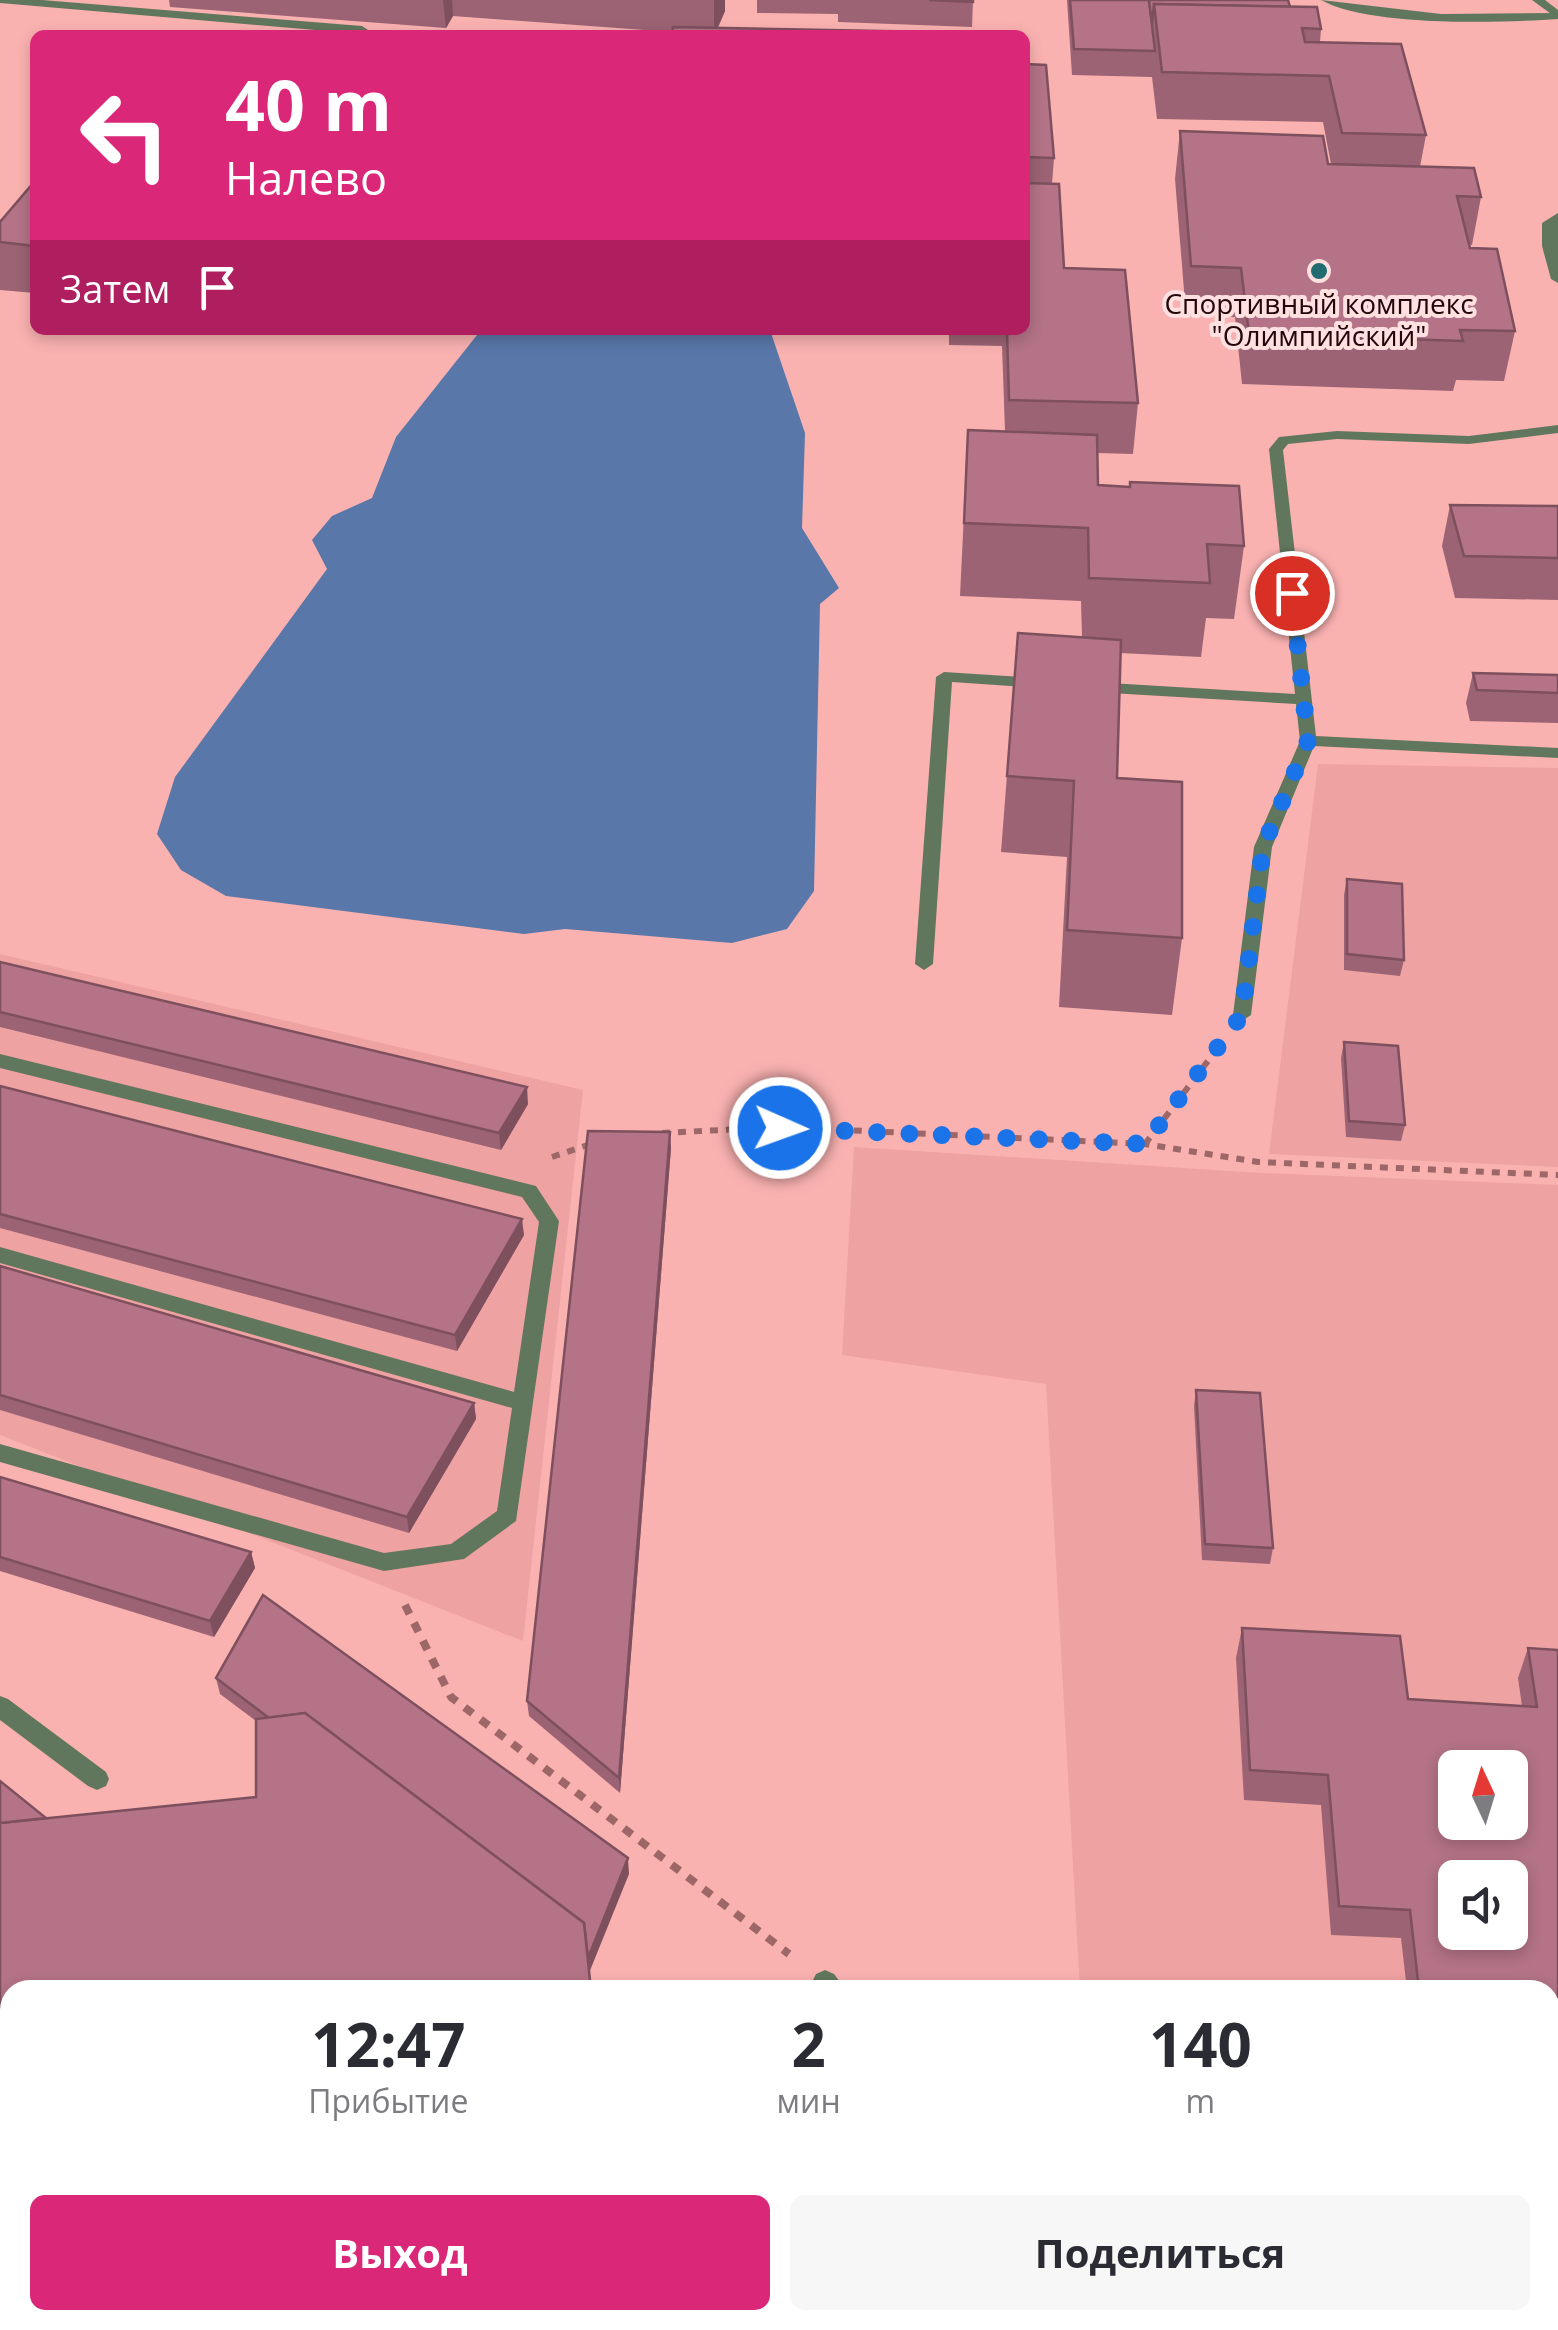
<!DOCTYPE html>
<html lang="ru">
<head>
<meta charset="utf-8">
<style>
  :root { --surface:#fff; --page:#f7f7f7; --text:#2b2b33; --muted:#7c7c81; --accent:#db2777 }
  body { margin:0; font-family:"Open Sans",sans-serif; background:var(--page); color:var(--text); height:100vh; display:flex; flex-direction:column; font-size:38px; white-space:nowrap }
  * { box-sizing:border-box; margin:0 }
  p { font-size:32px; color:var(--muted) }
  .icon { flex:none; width:55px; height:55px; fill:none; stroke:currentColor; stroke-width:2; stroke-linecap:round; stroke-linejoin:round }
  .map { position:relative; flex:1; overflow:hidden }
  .side { position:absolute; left:0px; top:1980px; width:1560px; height:350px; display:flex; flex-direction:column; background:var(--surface); border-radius:30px 30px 0 0; box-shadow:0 5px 15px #0003 }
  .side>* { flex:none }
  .top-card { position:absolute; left:30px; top:30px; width:1000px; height:305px; border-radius:15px; box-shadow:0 5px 15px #0003; background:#db2777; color:#fff; overflow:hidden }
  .needle { width:65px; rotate:356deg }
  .controls { position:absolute; left:1438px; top:1750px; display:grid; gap:20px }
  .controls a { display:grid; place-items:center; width:90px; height:90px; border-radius:15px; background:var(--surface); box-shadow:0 5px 15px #0003; font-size:50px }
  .pin { position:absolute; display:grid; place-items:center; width:85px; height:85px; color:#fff; margin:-42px; border:5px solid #fff; border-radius:50%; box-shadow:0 2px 10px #0007 }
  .me { position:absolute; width:110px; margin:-55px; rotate:92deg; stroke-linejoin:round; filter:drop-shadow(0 0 8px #0008) }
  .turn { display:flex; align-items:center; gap:35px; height:210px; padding:0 30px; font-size:45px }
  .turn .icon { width:130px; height:130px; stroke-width:2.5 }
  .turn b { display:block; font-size:70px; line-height:85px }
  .then { display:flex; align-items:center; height:95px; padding:0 30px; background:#0003; gap:20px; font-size:38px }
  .eta { display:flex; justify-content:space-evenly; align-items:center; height:170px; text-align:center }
  .eta b { font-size:60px; font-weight:700; line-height:70px }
  .action { display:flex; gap:20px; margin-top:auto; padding:20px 30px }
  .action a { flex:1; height:115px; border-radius:15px; background:var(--accent); color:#fff; font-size:40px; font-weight:700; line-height:115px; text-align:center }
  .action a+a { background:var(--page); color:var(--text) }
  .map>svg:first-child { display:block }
</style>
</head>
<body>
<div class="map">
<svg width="1558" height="2330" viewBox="0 0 1558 2330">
  <rect width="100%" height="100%" fill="#fab2b1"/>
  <g fill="#efa2a2" fill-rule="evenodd">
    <polygon points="1318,764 1558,768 1558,1167 1269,1154"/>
    <polygon points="0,954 583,1090 523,1641 0,1435"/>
    <path d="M854 1147 1262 1173 1558 1185V2330H1099L1098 2320H1550V1990H1080L1046 1384 842 1355ZM1455 1768H1510V1822H1455ZM1455 1878H1510V1932H1455Z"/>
  </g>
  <polygon fill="#5977a9" points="481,330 770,330 805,433 802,528 839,588 820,604 814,891 787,929 732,943 565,929 524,934 226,896 181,870 157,834 175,777 327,569 312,540 332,516 372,498 396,437"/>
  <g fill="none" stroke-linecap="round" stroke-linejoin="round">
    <g stroke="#9d6767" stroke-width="6" stroke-dasharray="8 8" stroke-linecap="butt">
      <polyline points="662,1133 780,1127 1145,1144 1258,1162 1558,1175"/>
      <polyline points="1145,1144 1220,1045"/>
      <polyline points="552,1157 591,1144"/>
    </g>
    <polyline stroke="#9d6767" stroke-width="8" stroke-dasharray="10 10" stroke-linecap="butt" points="405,1605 451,1697 789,1954"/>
    <g fill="#61775d" fill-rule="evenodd">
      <polygon points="0,0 42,0 362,26 368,30 362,34 0,3"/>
      <path d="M1321 0 1441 14 1557 13 1558 19C1501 23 1369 27 1321 0Z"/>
      <polygon points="1558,213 1558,283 1551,279 1542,246 1542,223"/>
      <polygon points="1558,425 1558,433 1469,444 1337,439 1288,444 1283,450 1316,736 1558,748 1558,758 1314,746 1272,847 1251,1015 1242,1021 1235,1019 1233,1015 1254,847 1300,741 1296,704 1093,692 1085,687 1093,682 1295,694 1269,449 1279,437 1337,431 1469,436"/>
      <polygon points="944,672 1039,678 1047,683 1039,688 952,682 933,964 924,970 915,964 936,677"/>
      <polygon points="0,1054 536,1186 559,1221 516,1521 464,1559 384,1571 0,1462 0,1444 384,1553 451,1544 497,1511 512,1408 0,1263 0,1247 514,1392 539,1222 522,1197 0,1068"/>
      <polygon points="0,1696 8,1699 106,1772 109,1779 106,1786 97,1790 88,1786 0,1720"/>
      <polygon points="825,1970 834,1974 846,1990 816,1990 812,1982 816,1974"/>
      <polygon points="939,2320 967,2320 969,2330 941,2330"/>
    </g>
    <polygon fill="#61775d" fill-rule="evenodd" points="1532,0 1545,0 1558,10 1558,19"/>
  </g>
  <g fill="#9b6374">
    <polygon points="169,0 725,0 725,11 718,28 672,32 453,16 446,28 170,7"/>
    <polygon points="757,0 973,0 972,27 838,22 838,14 757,13"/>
    <polygon points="1067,0 1288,0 1290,7 1321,29 1320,42 1426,135 1420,167 1481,197 1472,245 1469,244 1515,331 1504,381 1456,380 1453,391 1242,384 1235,317 1186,315 1175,179 1180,131 1331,164 1323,122 1157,119 1152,77 1072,75"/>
    <polygon points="1025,64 1054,158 1052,184 1064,268 1138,403 1133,454 1097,453 1098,485 1244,546 1234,619 1206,618 1201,657 1120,653 1117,778 1182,938 1172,1015 1059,1007 1067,857 1001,852 1018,633 1082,637 1081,601 960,596 968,430 1005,431 1002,346 949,345 949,330 1025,330"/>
    <polygon points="35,181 35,293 0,290 0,222"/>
    <polygon points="1450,505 1558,506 1558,600 1455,598 1442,546"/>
    <polygon points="1473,673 1558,675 1558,723 1470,721 1466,703"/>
    <polygon points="1347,879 1404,960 1400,976 1344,970 1344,895"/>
    <polygon points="0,962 528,1104 501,1150 0,1027"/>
    <polygon points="1344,1042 1405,1125 1401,1141 1346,1137 1341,1058"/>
    <polygon points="0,1086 524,1235 457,1351 0,1228"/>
    <polygon points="671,1148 620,1793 529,1716 527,1701"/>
    <polygon points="0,1266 474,1403 476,1419 409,1533 0,1410"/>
    <polygon points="1196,1390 1273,1548 1270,1564 1202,1560 1194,1406"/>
    <polygon points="0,1477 251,1552 255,1568 214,1637 0,1571"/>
    <polygon points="1242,1628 1408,1699 1522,1706 1518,1678 1528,1648 1558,1650 1558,2093 1550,2093 1550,1990 1407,1990 1401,1938 1331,1935 1321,1805 1244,1800 1236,1658"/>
    <polygon points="216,1678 629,1874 10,1990 10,2072 0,2073 0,1781 46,1818 256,1797 256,1721 220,1694"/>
  </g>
  <g fill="#7e505e">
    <polygon points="443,0 452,0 453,16 446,28"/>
    <polygon points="714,0 725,0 725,11 714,35"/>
    <polygon points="527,1087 528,1104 501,1150 499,1133"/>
    <polygon points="670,1132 671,1148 620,1793 619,1778"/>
    <polygon points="522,1219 524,1235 457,1351 455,1335"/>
    <polygon points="474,1403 476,1419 409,1533 407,1517"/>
    <polygon points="251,1552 255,1568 214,1637 210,1621"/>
    <polygon points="628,1858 629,1874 589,1973 584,1923"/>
  </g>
  <g fill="#b47387" stroke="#7e505e" stroke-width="2.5" fill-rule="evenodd">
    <polygon points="929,0 973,0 973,2"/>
    <polygon points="1070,0 1149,0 1155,51 1074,49"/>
    <polygon points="1149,0 1288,0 1290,7 1154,4 1152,23"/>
    <polygon points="1154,4 1317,7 1321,29 1302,28 1305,42 1401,44 1426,135 1342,133 1329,76 1162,72"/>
    <polygon points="673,27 933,32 933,35 672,35"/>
    <polygon points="1025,64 1046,65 1054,158 1025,157"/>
    <polygon points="1180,131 1323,136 1328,164 1474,168 1481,197 1457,196 1470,248 1497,249 1515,331 1460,330 1463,341 1249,334 1241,268 1191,266"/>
    <polygon points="35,181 35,246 0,242 0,222"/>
    <polygon points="1025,183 1059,184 1064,268 1125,270 1138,403 1009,400 1007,330 1025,330"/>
    <polygon points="968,430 1097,435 1098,485 1130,487 1130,482 1239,486 1244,546 1207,544 1210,583 1089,578 1088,528 964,523"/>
    <polygon points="1450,505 1558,506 1558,558 1464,556"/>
    <polygon points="1018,633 1121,640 1117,778 1182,782 1182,938 1067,930 1074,781 1007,776"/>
    <polygon points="1473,673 1558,675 1558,693 1477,690"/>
    <polygon points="1347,879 1402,884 1404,960 1347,954"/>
    <polygon points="0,962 527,1087 499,1133 0,1012"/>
    <polygon points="1344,1042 1398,1046 1405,1125 1349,1121"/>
    <polygon points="0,1086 522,1219 455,1335 0,1214"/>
    <polygon points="588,1131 670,1132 619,1778 527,1701"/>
    <polygon points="0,1266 474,1403 407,1517 0,1395"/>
    <polygon points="1196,1390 1260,1393 1273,1548 1205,1544"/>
    <polygon points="0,1477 251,1552 210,1621 0,1557"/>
    <polygon points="263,1595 628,1858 588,1958 584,1923 305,1713 269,1718 216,1678"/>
    <path d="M1242 1628 1400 1636 1408 1699 1537 1707 1528 1648 1558 1650V2065H1550V1990H1419L1410 1910 1339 1906 1328 1775 1250 1770ZM1455 1768H1510V1822H1455ZM1455 1878H1510V1932H1455Z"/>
    <polygon points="305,1713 584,1923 591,1990 10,1990 10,2021 0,2022 0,1823 256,1797 256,1719"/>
    <polygon points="0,1781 46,1818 0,1823"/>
    <polygon points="257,2320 621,2320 622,2330 257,2330"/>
    <polygon points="752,2320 854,2320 855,2330 753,2330"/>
  </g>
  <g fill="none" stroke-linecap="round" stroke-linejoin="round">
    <polyline stroke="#1a73e8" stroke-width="18" stroke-dasharray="0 32.4" points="780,1128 1145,1144 1242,1015 1263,847 1308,741 1292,593"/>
  </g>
  <circle fill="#206c70" stroke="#fde0df" stroke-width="4" cx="1319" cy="271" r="10"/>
  <g text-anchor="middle" stroke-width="8" stroke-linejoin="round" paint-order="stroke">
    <g font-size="28" fill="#250608" stroke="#fde0df">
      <text x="1319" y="314">Спортивный комплекс<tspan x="1319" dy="32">"Олимпийский"</tspan></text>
    </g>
  </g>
</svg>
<div class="controls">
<a><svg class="needle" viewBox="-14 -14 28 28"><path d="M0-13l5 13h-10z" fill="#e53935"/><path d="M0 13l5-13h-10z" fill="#7c7c81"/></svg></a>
<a><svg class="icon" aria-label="sound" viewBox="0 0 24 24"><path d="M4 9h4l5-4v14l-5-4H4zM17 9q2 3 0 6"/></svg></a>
</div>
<div class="pin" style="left:1292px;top:593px;background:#d93025"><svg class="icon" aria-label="arrive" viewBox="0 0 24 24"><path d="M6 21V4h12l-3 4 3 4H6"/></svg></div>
<svg class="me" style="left:780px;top:1128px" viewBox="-20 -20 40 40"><circle r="17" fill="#1a73e8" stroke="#fff" stroke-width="3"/><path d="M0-11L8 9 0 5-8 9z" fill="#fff"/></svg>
<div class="top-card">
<div class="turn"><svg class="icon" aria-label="left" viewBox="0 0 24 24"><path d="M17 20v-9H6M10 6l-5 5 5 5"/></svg><div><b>40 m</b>Налево</div></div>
<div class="then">Затем<svg class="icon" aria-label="arrive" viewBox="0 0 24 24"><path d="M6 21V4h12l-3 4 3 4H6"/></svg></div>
</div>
<section class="side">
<div class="eta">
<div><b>12:47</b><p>Прибытие</p></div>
<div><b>2</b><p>мин</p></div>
<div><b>140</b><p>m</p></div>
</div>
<div class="action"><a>Выход</a><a>Поделиться</a></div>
</section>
</div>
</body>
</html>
